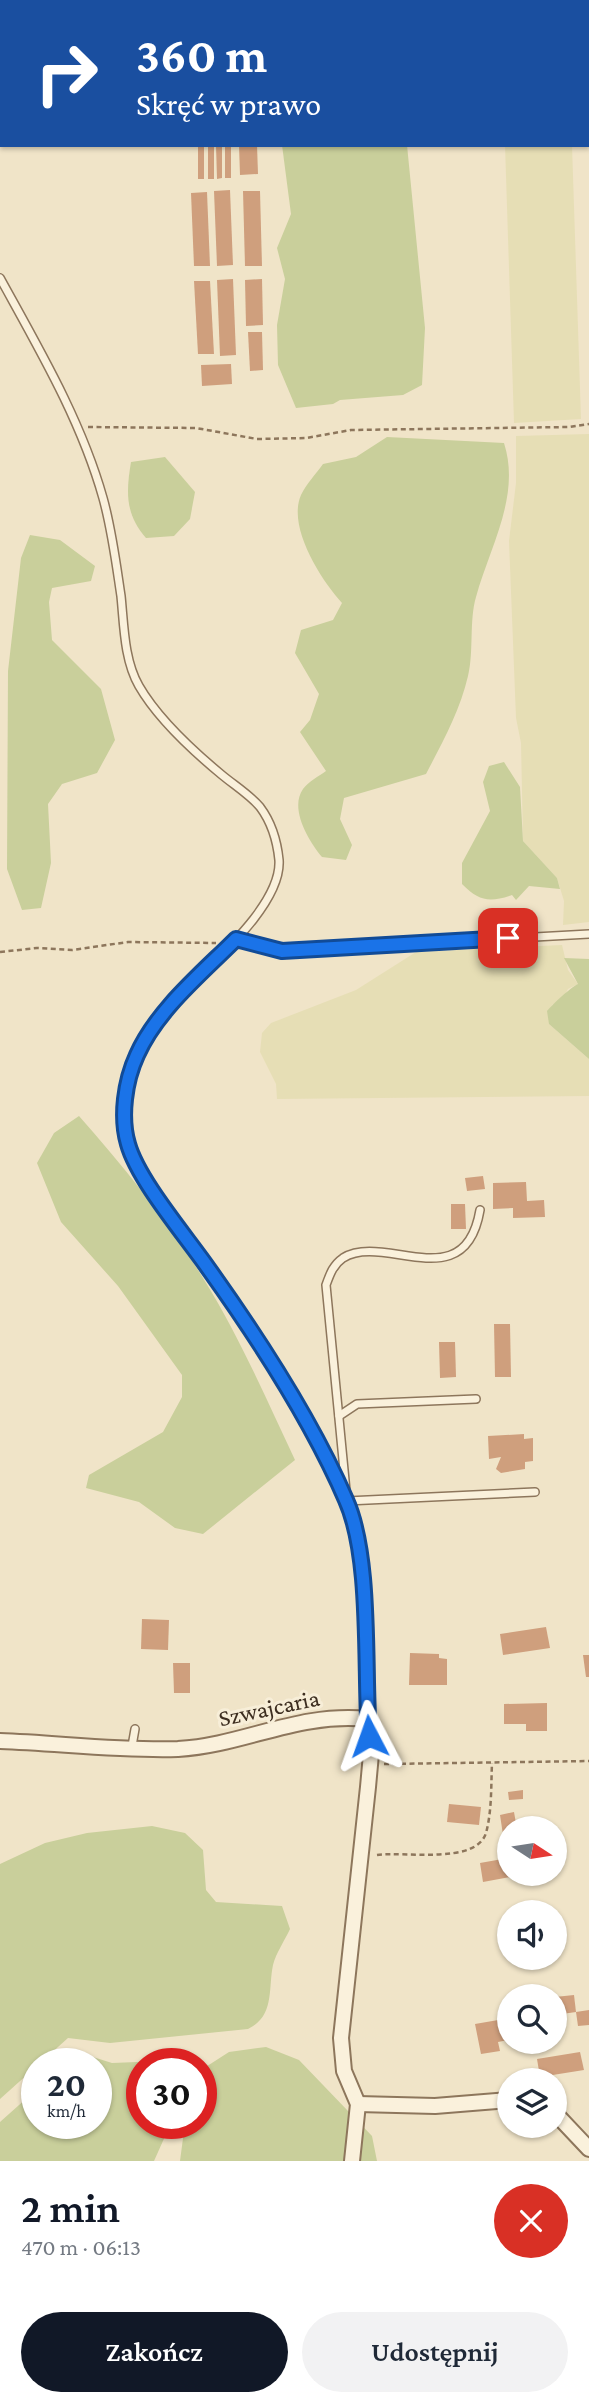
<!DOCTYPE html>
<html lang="pl">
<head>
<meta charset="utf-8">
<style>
  :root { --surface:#fff; --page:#f2f2f3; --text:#1f2937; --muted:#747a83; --accent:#111827 }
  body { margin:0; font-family:"Crimson Pro",serif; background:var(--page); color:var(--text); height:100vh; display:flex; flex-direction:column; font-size:26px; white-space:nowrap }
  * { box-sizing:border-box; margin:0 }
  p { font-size:23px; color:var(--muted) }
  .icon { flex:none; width:38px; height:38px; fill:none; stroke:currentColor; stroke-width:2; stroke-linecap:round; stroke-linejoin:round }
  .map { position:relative; height:2161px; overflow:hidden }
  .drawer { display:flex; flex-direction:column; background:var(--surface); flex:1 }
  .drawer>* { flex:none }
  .top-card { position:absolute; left:0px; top:0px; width:590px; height:147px; box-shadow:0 2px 5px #0004; background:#1a4fa0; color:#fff; overflow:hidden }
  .needle { width:46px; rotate:102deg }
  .fabs { position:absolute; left:497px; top:1816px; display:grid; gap:14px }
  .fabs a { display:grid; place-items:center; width:70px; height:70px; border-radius:50%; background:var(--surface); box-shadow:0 2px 5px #0004; font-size:35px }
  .speed { position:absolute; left:21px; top:2048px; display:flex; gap:14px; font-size:35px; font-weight:700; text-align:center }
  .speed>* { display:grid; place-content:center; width:91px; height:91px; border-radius:50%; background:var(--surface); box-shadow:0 2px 5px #0004; line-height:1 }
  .speed small { font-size:18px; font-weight:400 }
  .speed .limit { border:10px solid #d22; background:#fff; color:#111 }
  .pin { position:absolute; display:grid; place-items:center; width:60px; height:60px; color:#fff; margin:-30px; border-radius:14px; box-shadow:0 4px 10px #0006 }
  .me { position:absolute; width:77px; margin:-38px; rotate:356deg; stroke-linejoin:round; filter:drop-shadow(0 0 5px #0008) }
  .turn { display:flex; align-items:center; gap:24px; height:147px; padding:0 21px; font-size:32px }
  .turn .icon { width:91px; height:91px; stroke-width:2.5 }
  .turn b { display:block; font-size:49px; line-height:60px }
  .round { display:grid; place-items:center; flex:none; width:74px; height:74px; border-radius:37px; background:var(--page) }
  .head { display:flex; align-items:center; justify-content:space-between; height:119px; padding:0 21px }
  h1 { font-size:42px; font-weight:600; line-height:52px; color:var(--accent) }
  .button { display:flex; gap:14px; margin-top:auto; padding:14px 21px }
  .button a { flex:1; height:80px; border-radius:42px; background:var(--accent); color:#fff; font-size:28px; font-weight:600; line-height:80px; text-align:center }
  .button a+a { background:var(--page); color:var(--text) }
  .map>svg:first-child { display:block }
</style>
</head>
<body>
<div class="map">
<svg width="589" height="2161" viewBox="0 0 589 2161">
  <rect width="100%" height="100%" fill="#f0e4c8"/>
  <g fill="#e6deb5">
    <polygon points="505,145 572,145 581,419 514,423"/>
    <polygon points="589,434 589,922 563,925 564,901 557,878 523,841 521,743 516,718 509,541 516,483 516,436"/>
    <polygon points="562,945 568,970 578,984 568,989 563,999 552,1005 549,1024 589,1059 589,1096 277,1099 276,1084 260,1052 262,1033 271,1023 356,990 416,952"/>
  </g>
  <g fill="#c9cf9b">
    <polygon points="282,145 407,145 425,328 422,385 403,395 340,400 333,404 296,408 278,365 277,325 285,279 277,248 291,214"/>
    <path d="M387 437 504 443C521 496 490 546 476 597 469 621 474 651 468 676 460 711 442 743 426 774L344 798 340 819 352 845 346 860 322 857C309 841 289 809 303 789 308 782 319 776 326 771L300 732 310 720 319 694 295 653 301 630 333 620 342 603C321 580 287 527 301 495 306 484 316 474 323 464L356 457Z"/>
    <path d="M165 457 195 492 190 519 174 536 146 538C125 514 126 492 131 462Z"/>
    <polygon points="30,535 60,540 95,566 91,581 52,588 49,602 52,640 101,689 115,740 97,773 62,784 48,804 51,863 41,908 22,910 7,869 8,671 21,558"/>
    <path d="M504 762 520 787 523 841 557 878 560 889 529 886 516 900 512 895C489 903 479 901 462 884V863L490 811 483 782 489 766Z"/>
    <path d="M564 958 589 959V1059L549 1024 547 1011C554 1003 570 988 578 984Z"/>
    <path d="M79 1116C123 1166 168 1221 203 1278 239 1336 266 1398 295 1460L203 1534 175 1528 139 1502 86 1488 89 1475 163 1432 182 1397V1375L118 1286 61 1222 37 1163 54 1133Z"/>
    <path d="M152 1826 185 1833 203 1850 206 1890 216 1902 282 1906 290 1929C285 1940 276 1953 273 1965 268 1989 275 2016 248 2029L110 2043 68 2038 0 2099V1864L45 1843 87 1833Z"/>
    <polygon points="266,2047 299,2060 372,2136 377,2161 180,2161 185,2123 201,2123 201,2070 229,2052"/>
    <polygon points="77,2052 112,2063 162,2061 167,2063 142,2063 142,2123 171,2123 154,2161 0,2161 0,2122 37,2089 37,2123 96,2123 96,2063 65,2063"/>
  </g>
  <g fill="#cf9f7d">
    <rect x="198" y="145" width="6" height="34"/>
    <rect x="208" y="145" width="6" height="34"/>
    <polygon points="216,145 222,145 222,178 217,179"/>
    <rect x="225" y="145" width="6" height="33"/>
    <polygon points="239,145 257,145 258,174 240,175"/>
    <polygon points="230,190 233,265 217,266 214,191"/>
    <polygon points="243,191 260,191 262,266 245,266"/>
    <polygon points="207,192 210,266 194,266 191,193"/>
    <polygon points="233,279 236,355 220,356 217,280"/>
    <polygon points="262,279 263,325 246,326 245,280"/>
    <polygon points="194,281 210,281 214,354 198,354"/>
    <polygon points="248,332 262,332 263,370 250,371"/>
    <polygon points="231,364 232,384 202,386 201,365"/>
    <polygon points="483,1176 485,1189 467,1191 465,1178"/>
    <polygon points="526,1182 527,1201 544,1200 545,1217 513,1218 513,1208 493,1209 493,1183"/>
    <polygon points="451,1204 465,1204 466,1229 451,1229"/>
    <polygon points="494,1324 510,1324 511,1377 495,1377"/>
    <polygon points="439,1342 455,1342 456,1377 440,1378"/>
    <polygon points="524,1434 524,1439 533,1438 533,1461 525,1462 525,1469 501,1473 496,1469 501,1457 489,1459 488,1436"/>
    <polygon points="142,1619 169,1620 168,1650 141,1649"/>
    <polygon points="546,1627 550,1648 503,1655 500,1634"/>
    <polygon points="410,1653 439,1654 439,1658 447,1659 447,1685 409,1685"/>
    <polygon points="583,1655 589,1655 589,1677 586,1677"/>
    <polygon points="173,1663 190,1663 190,1693 174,1693"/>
    <polygon points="547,1703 547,1731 526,1731 526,1724 504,1724 504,1704"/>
    <polygon points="523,1790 523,1799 509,1800 508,1792"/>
    <polygon points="449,1804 481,1807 479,1825 447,1822"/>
    <polygon points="514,1812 517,1829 509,1829 509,1847 505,1848 500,1815"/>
    <polygon points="508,1858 509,1874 516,1876 483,1882 480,1863"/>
    <polygon points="574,1995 576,2012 555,2015 555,1997"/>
    <polygon points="589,2010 589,2025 578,2026 576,2012"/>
    <polygon points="504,2019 508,2040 498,2042 500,2051 481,2054 475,2024"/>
    <polygon points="580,2052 584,2070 540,2077 537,2059"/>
  </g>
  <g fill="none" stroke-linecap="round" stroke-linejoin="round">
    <defs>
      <g id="lane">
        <path d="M0 278C39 349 81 420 103 498 112 530 116 563 121 596 124 625 124 660 139 686 158 719 193 751 222 775 234 785 250 795 260 807 272 823 277 840 279 860 282 904 214 961 186 990 147 1031 112 1084 128 1143 137 1181 189 1239 213 1274 262 1348 305 1423 347 1501"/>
        <polyline points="236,939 282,951 589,934"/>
        <polyline points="339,1416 357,1404 476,1399"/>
        <polyline points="347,1501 535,1492"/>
        <path d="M368 1719 360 1552 347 1501 326 1285C330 1274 333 1265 343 1258 384 1232 465 1299 480 1210"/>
        <polyline points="132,1746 135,1729"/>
      </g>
      <g id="street">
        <path d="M0 1741C58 1743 119 1751 178 1749 245 1745 297 1712 368 1719L371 1754 368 1787 341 2038 344 2071 358 2104 352 2161"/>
        <polyline points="358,2104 435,2106 509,2100"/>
        <polyline points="555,2113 589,2149"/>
      </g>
    </defs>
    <use href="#lane" stroke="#8d765c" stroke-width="10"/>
    <use href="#street" stroke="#8d765c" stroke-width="18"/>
    <g stroke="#8d765c" stroke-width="2.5" stroke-dasharray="5 3.5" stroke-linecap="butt">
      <polyline points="88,427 196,428 257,439 306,438 351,430 569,427 589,424"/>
      <polyline points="0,952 37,948 72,950 128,942 216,943"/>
      <polyline points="384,1764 589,1761"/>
      <path d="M377 1855C405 1851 476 1865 486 1833 492 1811 491 1785 492 1763"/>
    </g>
    <use href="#lane" stroke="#faf1dc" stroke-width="7"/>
    <use href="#street" stroke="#faf1dc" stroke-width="14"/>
  </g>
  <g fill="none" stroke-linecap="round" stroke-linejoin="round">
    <defs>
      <path id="route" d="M369 1736C364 1670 372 1558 346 1500 312 1421 258 1338 208 1268 185 1235 138 1180 128 1144 120 1117 125 1081 137 1055 157 1010 201 974 236 939L282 951 508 938"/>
    </defs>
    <use href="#route" stroke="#114b97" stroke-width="18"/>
    <use href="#route" stroke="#1a73e8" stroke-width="12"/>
  </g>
  <g text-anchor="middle" stroke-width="6" stroke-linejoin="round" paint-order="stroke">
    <g font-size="24" fill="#3d2e20" stroke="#f7eed8">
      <text transform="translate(269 1708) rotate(-12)" y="8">Szwajcaria</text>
    </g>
  </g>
</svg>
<div class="fabs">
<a><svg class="needle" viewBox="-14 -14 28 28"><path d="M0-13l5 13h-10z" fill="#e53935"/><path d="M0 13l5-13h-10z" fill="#747a83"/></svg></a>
<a><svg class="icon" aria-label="sound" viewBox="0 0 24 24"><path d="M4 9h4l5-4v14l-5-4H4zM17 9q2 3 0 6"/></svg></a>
<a><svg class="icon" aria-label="search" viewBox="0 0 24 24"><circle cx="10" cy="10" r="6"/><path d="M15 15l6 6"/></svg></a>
<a><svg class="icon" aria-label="layers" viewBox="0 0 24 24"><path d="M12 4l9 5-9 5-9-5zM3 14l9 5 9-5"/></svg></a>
</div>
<div class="speed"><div>20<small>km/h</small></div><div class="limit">30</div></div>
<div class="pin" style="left:508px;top:938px;background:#d93025"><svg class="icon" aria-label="arrive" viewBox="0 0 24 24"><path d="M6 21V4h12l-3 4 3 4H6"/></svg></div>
<svg class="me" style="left:369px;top:1736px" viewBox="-20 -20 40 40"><path d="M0-17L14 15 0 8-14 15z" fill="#1a73e8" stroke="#fff" stroke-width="4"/></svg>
<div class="top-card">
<div class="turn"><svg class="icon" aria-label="right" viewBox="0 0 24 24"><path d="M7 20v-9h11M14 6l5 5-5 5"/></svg><div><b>360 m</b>Skręć w prawo</div></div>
</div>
</div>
<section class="drawer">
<div class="head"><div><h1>2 min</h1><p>470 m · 06:13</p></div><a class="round" style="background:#d93025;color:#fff"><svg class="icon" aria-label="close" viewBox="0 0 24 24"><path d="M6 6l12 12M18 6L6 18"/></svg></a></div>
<div class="button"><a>Zakończ</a><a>Udostępnij</a></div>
</section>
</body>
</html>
